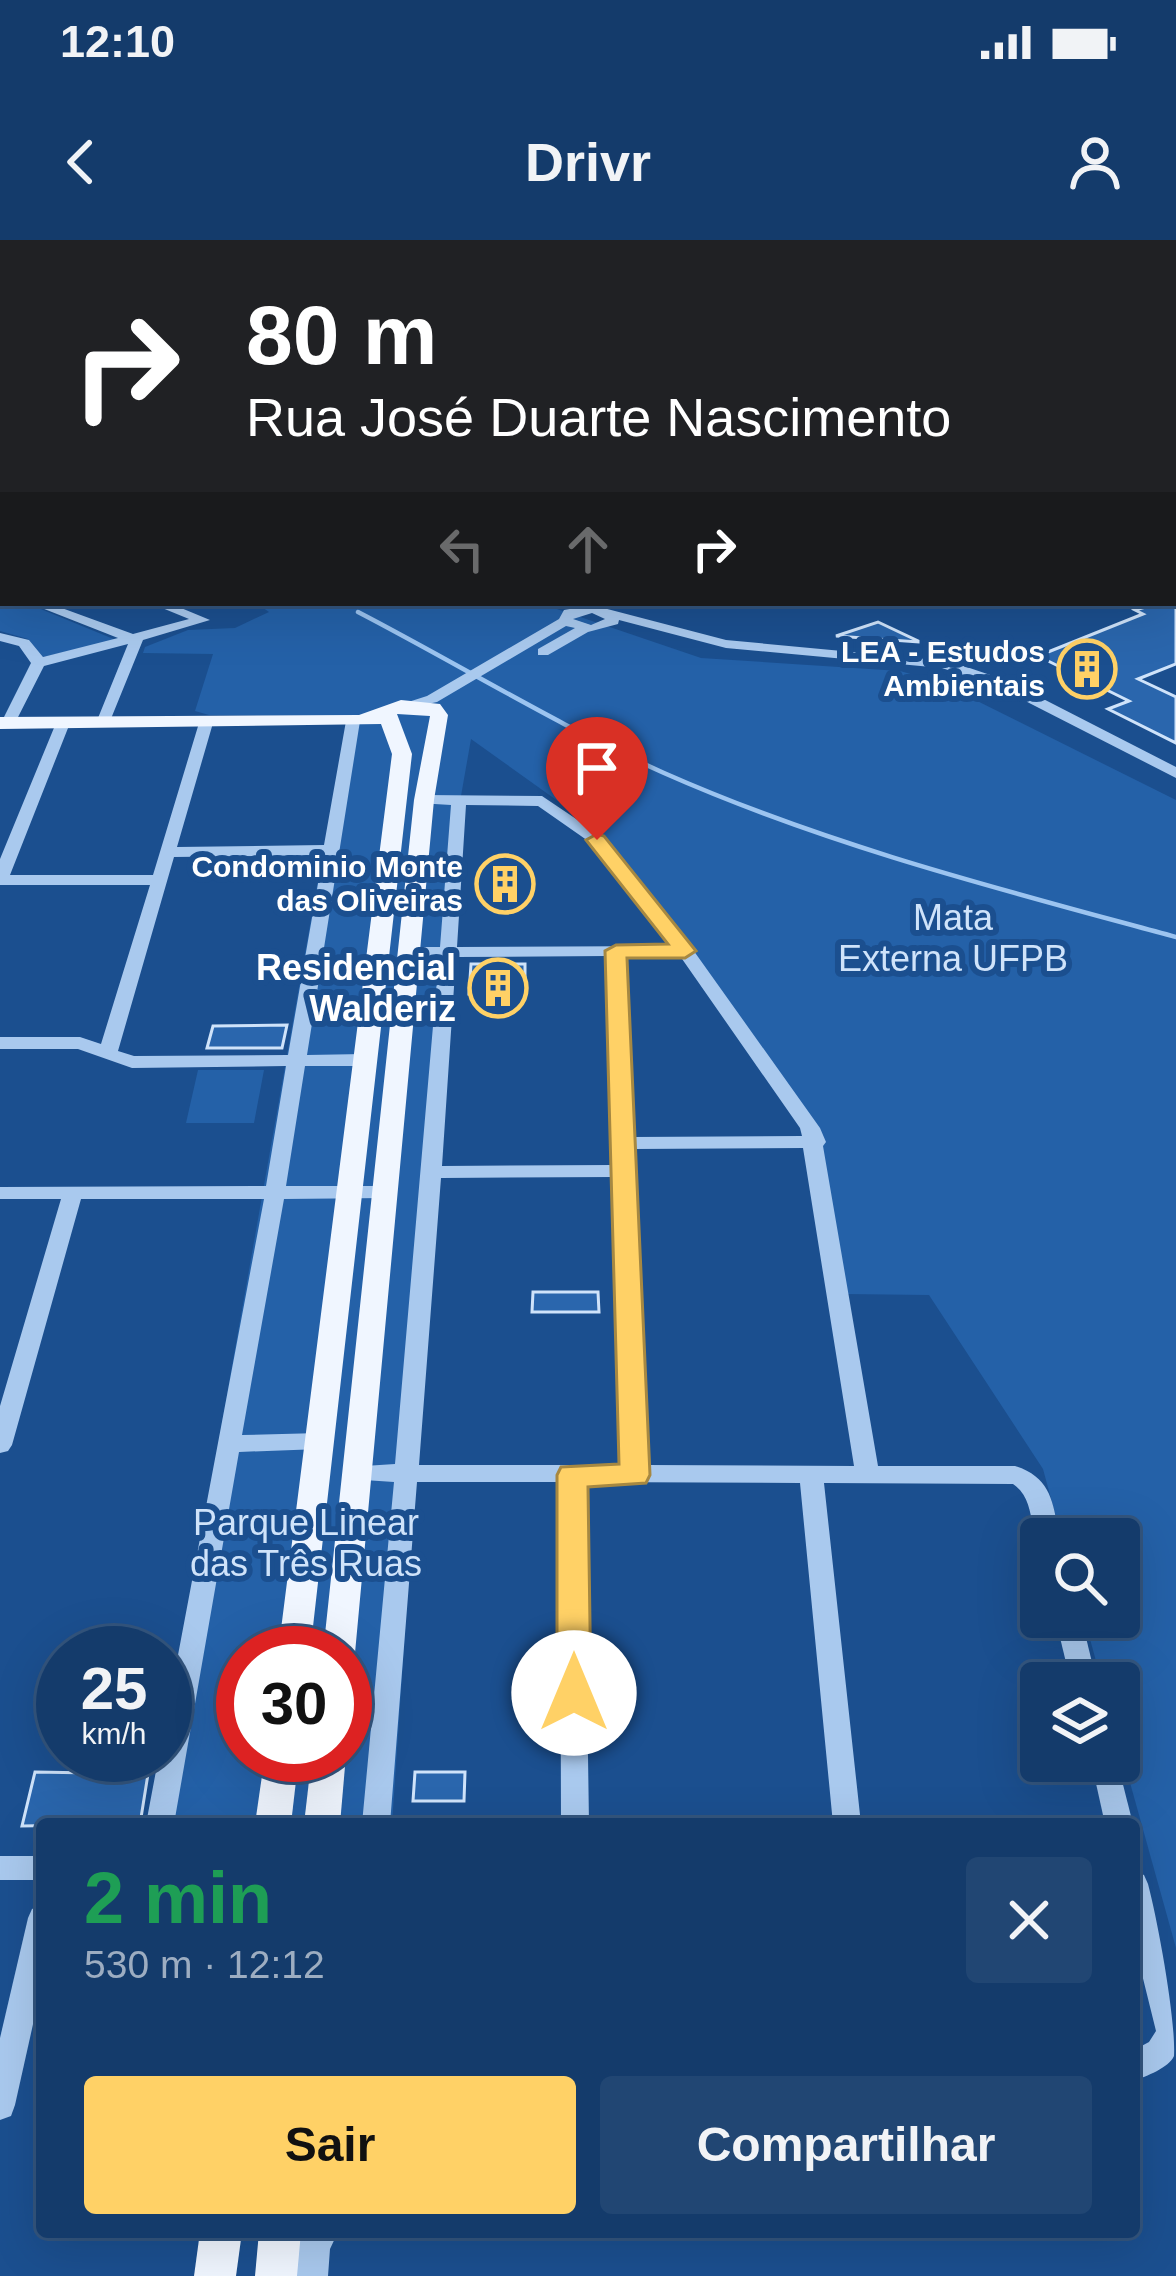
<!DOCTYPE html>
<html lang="pt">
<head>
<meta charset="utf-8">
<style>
  :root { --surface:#143b6b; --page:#214673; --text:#f1f3f6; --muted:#9dadc1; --line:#33557e; --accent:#ffd166 }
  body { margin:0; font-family:Helvetica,sans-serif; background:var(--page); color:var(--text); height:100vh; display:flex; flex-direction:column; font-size:45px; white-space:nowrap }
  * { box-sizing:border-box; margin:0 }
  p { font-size:39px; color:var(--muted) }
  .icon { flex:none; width:66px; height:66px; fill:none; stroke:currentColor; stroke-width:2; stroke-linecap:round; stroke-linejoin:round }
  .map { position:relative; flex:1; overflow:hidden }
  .drawer { position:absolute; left:36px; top:1578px; width:1104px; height:420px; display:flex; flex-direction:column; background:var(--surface); border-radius:12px; box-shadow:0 12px 48px #0002,0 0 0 3px var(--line) }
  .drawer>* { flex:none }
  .top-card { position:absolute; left:0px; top:0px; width:1176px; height:366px; box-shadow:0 12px 48px #0002,0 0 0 3px var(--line); background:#202124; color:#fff; overflow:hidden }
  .tools { position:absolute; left:1020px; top:1278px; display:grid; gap:24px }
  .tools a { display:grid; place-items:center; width:120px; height:120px; border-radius:12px; background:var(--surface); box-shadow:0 12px 48px #0002,0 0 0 3px var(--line); font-size:60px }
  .speed { position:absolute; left:36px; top:1386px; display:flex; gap:24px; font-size:60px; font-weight:700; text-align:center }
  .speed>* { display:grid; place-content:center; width:156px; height:156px; border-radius:50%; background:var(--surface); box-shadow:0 12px 48px #0002,0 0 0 3px var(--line); line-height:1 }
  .speed small { font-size:30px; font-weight:400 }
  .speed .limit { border:18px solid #d22; background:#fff; color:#111 }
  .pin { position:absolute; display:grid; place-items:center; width:102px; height:102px; color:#fff; margin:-123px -51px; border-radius:50% 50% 50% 0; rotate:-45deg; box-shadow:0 0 12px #0007 }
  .pin .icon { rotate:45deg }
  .me { position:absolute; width:132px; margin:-66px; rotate:0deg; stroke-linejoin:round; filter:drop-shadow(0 0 9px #0008) }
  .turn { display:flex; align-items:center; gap:42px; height:252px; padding:0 48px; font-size:54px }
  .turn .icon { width:156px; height:156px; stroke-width:2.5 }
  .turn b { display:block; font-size:84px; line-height:102px }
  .lanes { display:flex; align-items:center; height:114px; padding:0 48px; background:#0003; justify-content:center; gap:60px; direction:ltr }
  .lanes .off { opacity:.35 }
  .round { display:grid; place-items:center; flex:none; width:126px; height:126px; border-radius:12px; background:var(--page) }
  .overview { display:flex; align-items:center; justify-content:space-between; height:204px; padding:0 48px }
  h1 { font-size:72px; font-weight:700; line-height:90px; color:#1e9e55 }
  .cta { display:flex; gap:24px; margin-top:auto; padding:24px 48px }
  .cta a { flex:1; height:138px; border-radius:12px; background:var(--accent); color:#111; font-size:48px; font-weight:700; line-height:138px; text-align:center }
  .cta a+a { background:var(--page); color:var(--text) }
  .status { display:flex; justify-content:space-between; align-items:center; height:84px; padding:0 60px; background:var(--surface); direction:ltr }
  .status svg { height:33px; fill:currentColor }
  header { display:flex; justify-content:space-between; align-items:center; height:156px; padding:0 48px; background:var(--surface); font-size:54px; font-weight:700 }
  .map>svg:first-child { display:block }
</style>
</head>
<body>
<div class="status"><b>12:10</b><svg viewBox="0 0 49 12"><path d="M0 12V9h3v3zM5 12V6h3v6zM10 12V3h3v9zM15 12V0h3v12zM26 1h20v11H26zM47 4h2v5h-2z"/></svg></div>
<header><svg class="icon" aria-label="back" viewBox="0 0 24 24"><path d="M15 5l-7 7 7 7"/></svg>Drivr<svg class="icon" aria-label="person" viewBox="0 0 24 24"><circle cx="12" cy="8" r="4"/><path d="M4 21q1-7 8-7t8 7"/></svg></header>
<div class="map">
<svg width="1176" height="2036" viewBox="0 0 1176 2036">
  <rect width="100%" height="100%" fill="#1b4f8f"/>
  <g fill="#2461a8" fill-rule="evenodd">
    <polygon points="0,0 623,0 3,3 0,117"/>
    <polygon points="0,355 3,363 26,363 116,400 43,417 28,399 0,391"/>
    <path d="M256 363H539L701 418 900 431 939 442 1176 560V1708L1119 1503V1443H1102L1084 1377H1119V1299H1062L1043 1229 929 1055 845 1054 819 895 680 697 590 584 471 499 461 556 392 1584H151L324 606 359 476 209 475 195 471 213 414 143 413 145 407 188 390 235 388 269 372ZM243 1413H345V1515H243Z"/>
    <polygon points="198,830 264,830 254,883 186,883"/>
  </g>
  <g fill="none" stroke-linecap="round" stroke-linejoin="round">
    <path stroke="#9cc4f0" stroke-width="4.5" d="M358 372C460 425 559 486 664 533 829 606 1003 650 1176 697"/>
  </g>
  <g fill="#2a66ad" stroke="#cfe3fa" stroke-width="3">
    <polygon points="1160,363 1176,368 1176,424 1138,439 1176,457 1176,503 1108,469 1129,461 1038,416 1143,374 1135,370"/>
    <polygon points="878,382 918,401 918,402 836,396"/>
    <polygon points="471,724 525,724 525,754 469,754"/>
    <polygon points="287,785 282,808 207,808 213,786"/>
    <polygon points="533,1052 598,1052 599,1072 532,1072"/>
    <polygon points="35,1532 148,1534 140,1584 22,1586"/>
    <polygon points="415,1532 465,1532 464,1561 413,1561"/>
  </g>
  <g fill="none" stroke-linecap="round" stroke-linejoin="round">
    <g fill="#a9c9ee" fill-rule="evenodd">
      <rect x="1006" y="0" width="10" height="3"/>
      <rect x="1173" y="14" width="3" height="6"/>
      <rect x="1173" y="36" width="3" height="6"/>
      <polygon points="0,234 3,235 3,243 0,242"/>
      <polygon points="0,347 3,348 3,356 0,355"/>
      <polygon points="29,363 48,363 133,394 189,379 150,363 169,363 210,380 143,400 108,486 96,483 128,404 44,426 15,483 8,487 1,483 31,423 19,406 0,401 0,393 29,400 43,417 118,398"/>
      <path d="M592 365 726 400 949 421 1008 441 1176 527V538L998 447 942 428 726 408 619 380 618 384 588 392 548 415H538V409L575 388 566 386 437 462 409 468 402 464 427 456 559 379 564 370ZM592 373 605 379 591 385 573 379Z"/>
      <path d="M353 477 360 481 307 815 364 814 373 820 364 826H305L286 946H386L396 952 386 958 284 959 242 1195 320 1193 328 1195 332 1201 328 1207 320 1209 239 1212 174 1584H146L159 1515H165V1484L264 959H81L12 1205 8 1211 0 1213V1166L61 959H0V947L266 946 286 826 132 828 78 809H0V797H80L101 804 150 645H0V619L56 483 63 479 70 483 10 635H153L199 483 206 479 213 483 177 607 324 605 346 481ZM323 615 288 815 134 816 118 811 174 617Z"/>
      <path d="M424 555 542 556 603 597 691 707 820 888 826 902 823 906 878 1226H1015C1053 1238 1053 1265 1060 1299H1041V1306C1028 1286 1035 1259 1013 1244L824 1243 861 1584H833L800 1243 584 1242 589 1584H561L560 1242H417L390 1584H362L394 1242 349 1239 345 1233 349 1227 395 1224 439 717H408L399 712 408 707H440L451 565 418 563V557ZM466 565 538 566 591 603 672 706 457 707ZM607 716 614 925 442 926 456 717ZM625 716H680L800 888 802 896 633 897ZM803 908 854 1226 646 1225 633 909ZM614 937 623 1225H419L441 938Z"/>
      <polygon points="1055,1377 1081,1377 1097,1443 1071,1443"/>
      <polygon points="1091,1521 1117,1521 1133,1584 1105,1584"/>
      <rect x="0" y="1616" width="42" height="24"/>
      <path d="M1134 1631 1144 1635 1148 1644C1158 1682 1176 1780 1174 1816 1169 1828 1146 1836 1134 1841V1810L1149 1802 1156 1791 1134 1702Z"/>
      <polygon points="42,1665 42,1744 15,1865 11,1876 0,1880 0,1798 28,1678 32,1669"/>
      <polygon points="303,1992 338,1992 330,2009 328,2036 296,2036 298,2004"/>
    </g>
    <g fill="#f0f6ff" fill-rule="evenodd">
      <polygon points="919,0 937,0 941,3 923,3"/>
      <rect x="1173" y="41" width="3" height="8"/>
      <polygon points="3,130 3,138 0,139 0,131"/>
      <polygon points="401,460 440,464 448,475 434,560 355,1413 345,1424 345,1413 323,1413 414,560 430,476 397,474 412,514 310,1413 278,1413 392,514 381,484 0,489 0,477 359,475"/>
      <polygon points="345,1512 346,1515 340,1584 304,1584 312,1515"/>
      <polygon points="265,1515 299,1515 291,1584 255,1584"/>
      <polygon points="200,1992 242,1992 236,2036 194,2036"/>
      <polygon points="259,1992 301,1992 297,2036 255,2036"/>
    </g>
    <polygon fill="#fff" fill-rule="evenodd" points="622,0 645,0 621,3"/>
  </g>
  <polygon fill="#ffd166" stroke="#a68842" stroke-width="3" points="597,594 604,596 696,711 685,718 627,718 650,1235 646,1243 588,1247 591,1453 586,1463 574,1467 562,1463 557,1453 557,1235 561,1227 619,1224 605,711 616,705 668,704 586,600"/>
  <defs>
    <symbol id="building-ring" viewBox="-11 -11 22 22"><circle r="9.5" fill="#1b4f8f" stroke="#ffd166" stroke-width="1.5"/><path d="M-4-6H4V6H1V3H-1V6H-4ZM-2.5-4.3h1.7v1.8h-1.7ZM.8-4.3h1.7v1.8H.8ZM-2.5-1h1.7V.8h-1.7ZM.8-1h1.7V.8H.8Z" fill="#ffd166"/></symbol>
  </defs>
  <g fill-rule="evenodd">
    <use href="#building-ring" x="1054" y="396" width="66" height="66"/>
    <use href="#building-ring" x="472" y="611" width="66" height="66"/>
    <use href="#building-ring" x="465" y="715" width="66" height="66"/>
  </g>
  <g text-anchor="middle" stroke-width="12" stroke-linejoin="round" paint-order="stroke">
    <g font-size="30" font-weight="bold" fill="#fff" stroke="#1b4f8f" text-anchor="end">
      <text x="1045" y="422">LEA - Estudos<tspan x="1045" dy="34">Ambientais</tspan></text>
      <text x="463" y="637">Condominio Monte<tspan x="463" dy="34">das Oliveiras</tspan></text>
    </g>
    <g font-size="36" fill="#cfe3fa" stroke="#1b4f8f">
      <text x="953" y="690">Mata<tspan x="953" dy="41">Externa UFPB</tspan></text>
      <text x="306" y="1295">Parque Linear<tspan x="306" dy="41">das Três Ruas</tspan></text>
    </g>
    <g font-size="36" font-weight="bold" fill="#fff" stroke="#1b4f8f" text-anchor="end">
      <text x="456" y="740">Residencial<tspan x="456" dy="41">Walderiz</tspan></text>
    </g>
  </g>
</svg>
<div class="tools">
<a><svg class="icon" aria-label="search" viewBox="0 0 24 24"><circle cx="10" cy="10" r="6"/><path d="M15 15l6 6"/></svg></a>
<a><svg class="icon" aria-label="layers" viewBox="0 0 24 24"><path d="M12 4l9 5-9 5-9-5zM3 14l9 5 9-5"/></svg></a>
</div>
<div class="speed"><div>25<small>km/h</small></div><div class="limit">30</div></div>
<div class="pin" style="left:597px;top:600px;background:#d93025"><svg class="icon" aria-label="arrive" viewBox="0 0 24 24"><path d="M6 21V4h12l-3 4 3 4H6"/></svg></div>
<svg class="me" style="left:574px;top:1453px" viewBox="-20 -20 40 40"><circle r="19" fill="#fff"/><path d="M0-13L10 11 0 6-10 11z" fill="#ffd166"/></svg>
<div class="top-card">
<div class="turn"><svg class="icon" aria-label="right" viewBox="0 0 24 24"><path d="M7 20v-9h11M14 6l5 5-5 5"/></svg><div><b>80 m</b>Rua José Duarte Nascimento</div></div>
<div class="lanes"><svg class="icon off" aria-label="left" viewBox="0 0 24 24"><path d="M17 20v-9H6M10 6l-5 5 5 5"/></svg><svg class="icon off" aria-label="ahead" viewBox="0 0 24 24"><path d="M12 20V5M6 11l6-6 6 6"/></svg><svg class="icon" aria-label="right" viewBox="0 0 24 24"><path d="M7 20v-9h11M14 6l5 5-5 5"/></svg></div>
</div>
<section class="drawer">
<div class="overview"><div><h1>2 min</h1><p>530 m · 12:12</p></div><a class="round"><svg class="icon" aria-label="close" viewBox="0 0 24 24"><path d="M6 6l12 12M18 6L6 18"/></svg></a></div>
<div class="cta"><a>Sair</a><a>Compartilhar</a></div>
</section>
</div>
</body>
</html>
